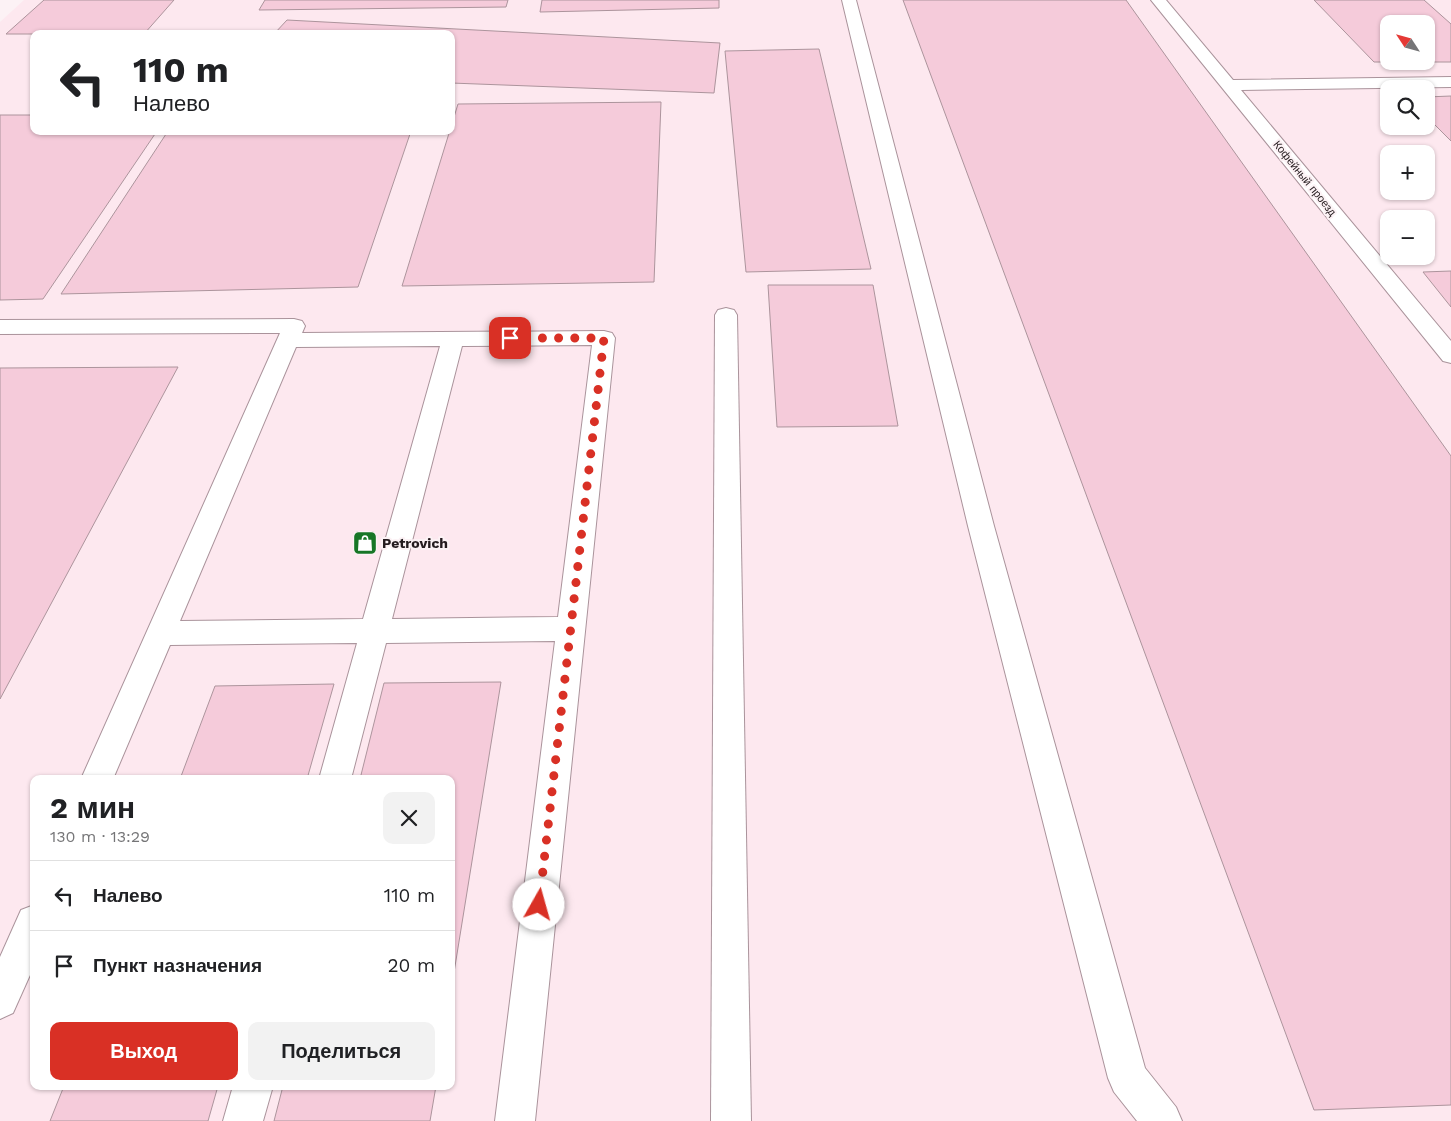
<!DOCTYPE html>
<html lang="ru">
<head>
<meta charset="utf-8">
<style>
  :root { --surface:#fff; --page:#f2f2f2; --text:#202124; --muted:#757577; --line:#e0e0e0; --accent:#d93025 }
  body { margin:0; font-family:"Work Sans",sans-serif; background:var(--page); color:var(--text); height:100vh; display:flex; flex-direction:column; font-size:19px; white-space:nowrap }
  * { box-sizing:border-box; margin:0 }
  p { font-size:16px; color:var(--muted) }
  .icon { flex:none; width:28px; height:28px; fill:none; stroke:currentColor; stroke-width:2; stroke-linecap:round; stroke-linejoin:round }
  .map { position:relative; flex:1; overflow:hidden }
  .details { position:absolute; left:30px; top:775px; width:425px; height:315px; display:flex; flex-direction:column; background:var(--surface); border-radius:10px; box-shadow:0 1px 4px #0004 }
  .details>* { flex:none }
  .banner { position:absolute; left:30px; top:30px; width:425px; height:105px; border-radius:10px; box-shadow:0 1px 4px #0004; background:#fff; color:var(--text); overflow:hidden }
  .needle { width:32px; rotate:306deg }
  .controls { position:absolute; left:1380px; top:15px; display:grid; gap:10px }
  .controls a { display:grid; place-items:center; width:55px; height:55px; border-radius:10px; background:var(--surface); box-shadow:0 1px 4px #0004; font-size:25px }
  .pin { position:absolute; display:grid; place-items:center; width:42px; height:42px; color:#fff; margin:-21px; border-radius:10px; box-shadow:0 2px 8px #0006 }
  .me { position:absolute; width:55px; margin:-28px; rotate:7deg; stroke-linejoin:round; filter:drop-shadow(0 0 4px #0008) }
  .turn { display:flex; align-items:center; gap:18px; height:105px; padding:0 20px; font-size:22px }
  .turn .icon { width:65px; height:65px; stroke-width:2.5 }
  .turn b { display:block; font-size:35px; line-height:42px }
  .round { display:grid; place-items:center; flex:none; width:52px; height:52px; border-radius:10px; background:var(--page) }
  .summary { display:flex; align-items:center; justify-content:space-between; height:85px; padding:0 20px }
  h1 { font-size:30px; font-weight:700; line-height:38px }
  .cta { display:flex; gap:10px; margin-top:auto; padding:10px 20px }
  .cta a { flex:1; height:58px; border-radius:10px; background:var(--accent); color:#fff; font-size:20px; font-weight:700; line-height:58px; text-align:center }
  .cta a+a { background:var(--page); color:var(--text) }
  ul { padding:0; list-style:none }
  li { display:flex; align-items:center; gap:15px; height:70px; padding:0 20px; border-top:1px solid var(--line) }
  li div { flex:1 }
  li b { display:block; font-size:19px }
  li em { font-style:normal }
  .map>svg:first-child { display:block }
</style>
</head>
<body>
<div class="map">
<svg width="1451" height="1121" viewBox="0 0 1451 1121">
  <rect width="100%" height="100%" fill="#fcf2f5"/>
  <path fill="#fde8ef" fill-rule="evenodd" d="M24 0H1451V1121H0V22ZM1389 24H1426V61H1389ZM34 34H451V131H34ZM1389 89H1426V126H1389ZM1389 154H1426V191H1389ZM1389 219H1426V256H1389ZM34 779H451V1086H34Z"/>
  <g fill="#f5cbda" stroke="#ac949c" fill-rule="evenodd">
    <polygon points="44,0 174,0 144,34 6,34"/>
    <polygon points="265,0 508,0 506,7 259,10"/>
    <polygon points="542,0 719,0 719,8 540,12"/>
    <polygon points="903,0 1126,0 1451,456 1451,1105 1314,1110"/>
    <path d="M1314 0H1424L1451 24V62H1374ZM1389 24H1426V61H1389Z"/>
    <polygon points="287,20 720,43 714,93 451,83 451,34 274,34"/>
    <polygon points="819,49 871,269 746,272 725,51"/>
    <polygon points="1451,96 1451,141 1426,116 1426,97"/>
    <polygon points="661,102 654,282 402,286 458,104"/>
    <polygon points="0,115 34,115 34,131 157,131 43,299 0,300"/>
    <polygon points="168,131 411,131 358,287 61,294"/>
    <polygon points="1451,271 1451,307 1423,272"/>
    <polygon points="768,285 873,285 898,426 777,427"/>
    <polygon points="178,367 0,699 0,368"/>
    <polygon points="501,682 451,991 451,779 360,779 384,683"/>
    <polygon points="334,684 307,779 180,779 215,686"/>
    <polygon points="64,1086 218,1086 208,1121 50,1121"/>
    <polygon points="283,1086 436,1086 430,1121 274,1121"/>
  </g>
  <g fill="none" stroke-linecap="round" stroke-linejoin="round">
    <defs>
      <g id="minor">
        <polygon points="842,0 856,0 994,526 1145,1068 1176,1107 1182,1121 1137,1121 1114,1092 1108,1078 968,526"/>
        <polygon points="1151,0 1166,0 1233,80 1451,77 1451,87 1241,90 1451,341 1451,363 1443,361"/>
        <polygon points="726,308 734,310 737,315 751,1121 711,1121 715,315 718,310"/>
        <path d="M294 319 302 321 305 326 302 333 604 331 612 333 615 338 535 1121H495L555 641 386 643 351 779H319L357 643 170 645 113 779H81L280 333 0 334V320ZM592 345 558 617 392 619 462 346ZM440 346 363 619 180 621 296 347Z"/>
        <polygon points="34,905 34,966 13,1013 0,1019 0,957 21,910"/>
        <polygon points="233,1086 273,1086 263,1121 223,1121"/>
      </g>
    </defs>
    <use href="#minor" stroke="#aa939b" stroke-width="2"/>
    <use href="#minor" fill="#fff" fill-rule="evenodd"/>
  </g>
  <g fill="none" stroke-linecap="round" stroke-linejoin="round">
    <polyline stroke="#d93025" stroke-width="9" stroke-dasharray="0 16.2" points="510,338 604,338 539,905"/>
  </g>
  <defs>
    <symbol id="shop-square" viewBox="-11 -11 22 22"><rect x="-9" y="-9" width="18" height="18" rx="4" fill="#177626" stroke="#fcf2f5"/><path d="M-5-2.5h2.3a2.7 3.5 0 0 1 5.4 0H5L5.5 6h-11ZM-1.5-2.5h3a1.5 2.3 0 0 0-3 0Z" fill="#fff"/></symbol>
  </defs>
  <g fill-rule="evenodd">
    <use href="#shop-square" x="351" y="529" width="28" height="28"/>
  </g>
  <g text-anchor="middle" stroke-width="4" stroke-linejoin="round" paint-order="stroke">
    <g font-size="11" fill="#241b1e" stroke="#fcf2f5">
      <text transform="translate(1305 178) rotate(51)" y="4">Кофейный проезд</text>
    </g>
    <g font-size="14" font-weight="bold" fill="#241b1e" stroke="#fcf2f5" text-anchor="start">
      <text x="382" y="548">Petrovich</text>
    </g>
  </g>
</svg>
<div class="controls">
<a><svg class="needle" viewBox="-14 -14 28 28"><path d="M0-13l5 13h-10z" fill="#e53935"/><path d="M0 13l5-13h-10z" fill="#757577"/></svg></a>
<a><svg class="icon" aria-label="search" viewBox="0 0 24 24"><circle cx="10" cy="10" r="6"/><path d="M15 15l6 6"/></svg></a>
<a>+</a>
<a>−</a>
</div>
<div class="pin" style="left:510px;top:338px;background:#d93025"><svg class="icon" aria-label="arrive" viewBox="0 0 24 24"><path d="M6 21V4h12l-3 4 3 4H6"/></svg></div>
<svg class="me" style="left:539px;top:905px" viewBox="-20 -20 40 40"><circle r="19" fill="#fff"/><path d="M0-13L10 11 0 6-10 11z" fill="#d93025"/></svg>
<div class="banner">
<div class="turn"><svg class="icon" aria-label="left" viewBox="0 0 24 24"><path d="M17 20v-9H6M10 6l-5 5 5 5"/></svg><div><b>110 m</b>Налево</div></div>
</div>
<section class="details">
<div class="summary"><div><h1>2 мин</h1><p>130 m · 13:29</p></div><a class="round"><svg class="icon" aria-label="close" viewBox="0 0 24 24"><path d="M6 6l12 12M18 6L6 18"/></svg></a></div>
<ul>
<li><svg class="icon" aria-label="left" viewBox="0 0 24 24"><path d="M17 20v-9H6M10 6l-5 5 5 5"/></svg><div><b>Налево</b></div><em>110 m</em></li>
<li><svg class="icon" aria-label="arrive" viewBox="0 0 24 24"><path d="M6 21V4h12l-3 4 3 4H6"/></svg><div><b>Пункт назначения</b></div><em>20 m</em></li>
</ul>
<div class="cta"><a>Выход</a><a>Поделиться</a></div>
</section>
</div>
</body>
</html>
